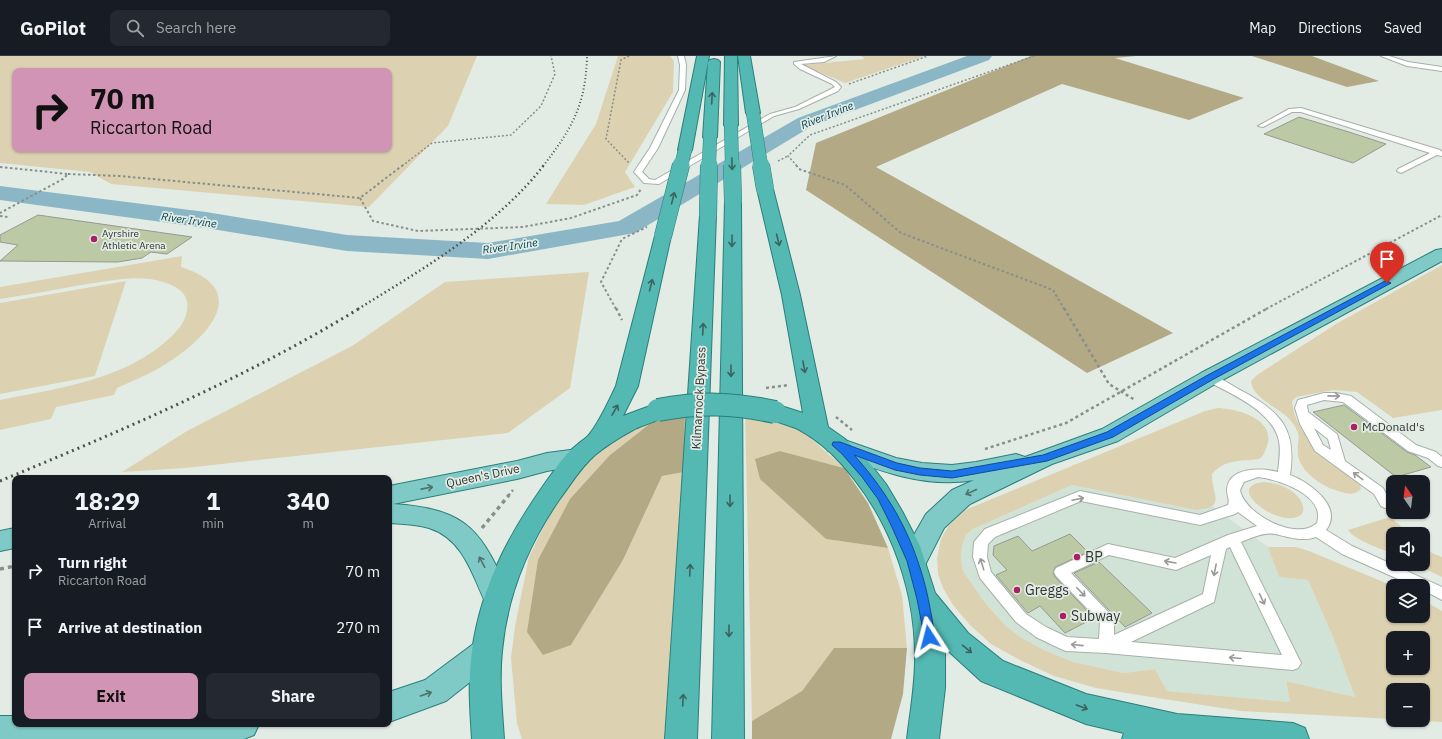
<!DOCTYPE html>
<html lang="en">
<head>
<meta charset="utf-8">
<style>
  :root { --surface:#171b24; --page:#242831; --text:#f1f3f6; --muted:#9ea1a6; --line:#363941; --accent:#d194b4 }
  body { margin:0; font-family:"IBM Plex Sans",sans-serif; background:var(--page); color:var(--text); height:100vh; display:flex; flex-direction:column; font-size:15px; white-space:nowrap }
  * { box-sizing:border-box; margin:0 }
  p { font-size:13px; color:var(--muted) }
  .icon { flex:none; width:22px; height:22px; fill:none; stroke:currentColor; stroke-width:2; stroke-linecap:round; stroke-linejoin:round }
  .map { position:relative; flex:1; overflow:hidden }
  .sheet { position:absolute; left:12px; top:419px; width:380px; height:252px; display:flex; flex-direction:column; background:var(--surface); border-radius:8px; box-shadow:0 1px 3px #0004 }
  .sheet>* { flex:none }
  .top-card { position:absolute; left:12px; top:12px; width:380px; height:84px; border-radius:8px; box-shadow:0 1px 3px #0004; background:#d194b4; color:#111; overflow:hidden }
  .needle { width:26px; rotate:346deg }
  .buttons { position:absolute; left:1386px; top:419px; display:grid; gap:8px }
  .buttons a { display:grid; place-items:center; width:44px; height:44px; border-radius:8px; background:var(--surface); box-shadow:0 1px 3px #0004; font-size:20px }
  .pin { position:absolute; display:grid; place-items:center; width:34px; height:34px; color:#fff; margin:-41px -17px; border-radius:50% 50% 50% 0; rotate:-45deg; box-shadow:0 0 4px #0007 }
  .pin .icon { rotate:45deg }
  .me { position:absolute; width:44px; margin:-22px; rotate:351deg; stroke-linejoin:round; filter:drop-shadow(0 0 3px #0008) }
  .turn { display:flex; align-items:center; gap:14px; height:84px; padding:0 12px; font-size:18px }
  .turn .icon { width:52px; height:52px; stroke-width:2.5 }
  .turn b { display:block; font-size:28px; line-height:34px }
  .eta { display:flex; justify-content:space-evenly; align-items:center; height:68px; text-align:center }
  .eta b { font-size:24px; font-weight:800; line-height:28px }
  .button { display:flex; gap:8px; margin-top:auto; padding:8px 12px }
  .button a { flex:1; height:46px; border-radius:8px; background:var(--accent); color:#111; font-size:16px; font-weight:800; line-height:46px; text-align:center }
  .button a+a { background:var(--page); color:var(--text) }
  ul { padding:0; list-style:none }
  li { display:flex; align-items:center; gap:12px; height:56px; padding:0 12px }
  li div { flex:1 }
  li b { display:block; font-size:15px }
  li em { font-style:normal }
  header { display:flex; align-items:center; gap:24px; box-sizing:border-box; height:56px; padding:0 20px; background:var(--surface); border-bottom:1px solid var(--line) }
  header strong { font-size:19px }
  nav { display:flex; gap:22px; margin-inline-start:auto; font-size:14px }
  .search { width:280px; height:36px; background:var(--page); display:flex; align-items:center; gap:10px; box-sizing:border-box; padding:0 14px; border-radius:8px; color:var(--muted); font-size:15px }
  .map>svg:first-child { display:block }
</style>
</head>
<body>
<header>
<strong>GoPilot</strong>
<div class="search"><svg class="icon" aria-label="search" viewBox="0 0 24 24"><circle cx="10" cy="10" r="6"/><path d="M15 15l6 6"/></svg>Search here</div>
<nav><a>Map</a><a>Directions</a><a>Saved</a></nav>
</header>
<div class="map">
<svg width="1442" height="683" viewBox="0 0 1442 683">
  <rect width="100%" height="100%" fill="#e2ece5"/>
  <polygon fill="#d1e3d7" points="1072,429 1196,454 1204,454 1212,450 1268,491 1279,521 1308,524 1333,581 1355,641 1286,625 1290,646 1167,635 1155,613 1124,617 1094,611 1073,606 1044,594 1020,581 1005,569 986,548 963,515 961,503 962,490 966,479 973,473"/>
  <g fill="#dcd2b2" fill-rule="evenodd">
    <path d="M0 0H477L448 70 369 151 111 128 90 116 0 107ZM15 15H389V93H15Z"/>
    <polygon points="618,0 670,0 674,5 673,36 625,116 635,131 584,149 546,148 596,68"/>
    <polygon points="861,0 925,0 845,27 803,9 865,3"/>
    <path d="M182 200 181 211C257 235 202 287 161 311 147 319 132 325 117 332L114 339 56 351 51 363 0 374V344C59 332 126 324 172 280 181 271 189 260 187 246 185 231 163 225 150 223 128 220 103 226 81 229 54 234 27 239 0 243V231Z"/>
    <path d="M1442 209V354L1393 362 1357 336 1333 334 1296 341 1292 345C1295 383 1333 405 1360 427L1361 433C1354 440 1347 438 1338 435 1323 431 1301 416 1298 400 1296 383 1304 382 1291 365 1280 351 1252 343 1251 325L1257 319 1336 268Z"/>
    <polygon points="589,216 570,332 508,377 185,412 122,416 187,375 352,290 445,226"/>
    <polygon points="126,225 95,320 0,338 0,247"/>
    <path d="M1218 352C1238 353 1276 363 1267 390 1265 395 1264 400 1259 403 1241 406 1226 402 1212 418 1211 437 1228 452 1196 454L1072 429 973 473 966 479 962 490 961 503 963 515 986 548 1005 569 1020 581 1044 594 1073 606 1124 617 1155 613 1167 635 1290 646 1286 625 1355 641 1333 581 1308 524 1279 521 1268 491H1296L1309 495 1393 530V560H1423V544L1442 555V666L1406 664H1423V634H1393V663L1241 655 1151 641 1096 632 1054 620 1020 604 991 588 970 569 953 549 943 532 938 518 937 502 941 483 949 469 965 454 1205 355ZM1393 582H1423V612H1393Z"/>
    <polygon points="745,357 767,361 805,377 844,412 780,395 826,483 888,492 902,539 907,592 834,592 802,635 752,665"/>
    <polygon points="652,366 610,399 571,589 623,504 662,420 684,416 665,683 522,683 517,668 511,602 515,570 529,501 559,439 597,397 628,377"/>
    <path d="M1264 426C1273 427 1282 429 1290 434 1306 444 1311 464 1286 462 1267 461 1227 430 1264 426Z"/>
    <path d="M1390 461 1410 478H1393V498C1382 493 1354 484 1348 474Z"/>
    <polygon points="1423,490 1432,497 1442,501 1442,521 1414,508 1423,508"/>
  </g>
  <g fill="#b4a985">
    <polygon points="1031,0 1136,0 1115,2 1244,42 1189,64 1062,28 876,111 1173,277 1087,317 806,134 816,87"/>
    <polygon points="1252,0 1312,0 1379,25 1347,31"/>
    <polygon points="685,358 684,416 662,420 623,504 571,589 543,599 527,576 538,504 570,443 610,399 652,366"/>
    <polygon points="780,395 844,412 868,447 888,492 826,483 760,423 755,403"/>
    <polygon points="834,592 907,592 903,638 891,683 752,683 752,665 802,635"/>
  </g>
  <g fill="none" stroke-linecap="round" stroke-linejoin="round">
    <polygon fill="#8bb6c6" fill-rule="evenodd" points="967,0 992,0 989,4 812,70 635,177 488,203 347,195 206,172 0,144 0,130 206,156 347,179 488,187 619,165 798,62"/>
  </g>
  <g fill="#bbc9a5" stroke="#969a90">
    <polygon points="1299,61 1349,76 1386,88 1353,107 1264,78"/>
    <polygon points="38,159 192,181 167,198 151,196 142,202 118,206 0,205 18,189 0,186 0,179"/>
    <polygon points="1344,349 1407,396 1415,399 1431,411 1396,421 1313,356"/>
    <polygon points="1070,478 1088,496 1055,511 1053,517 1055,521 1094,562 1065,577 1040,550 1028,557 996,519 1007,514 993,499 994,490 1018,480 1032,495"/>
    <polygon points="1099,506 1152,557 1125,571 1074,517"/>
  </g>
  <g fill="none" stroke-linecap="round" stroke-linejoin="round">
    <defs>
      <g id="service">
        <polygon points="678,0 684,0 686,9 685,34 658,92 642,116 649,123 655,124 770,58 795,51 835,31 832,28 800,13 794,8 794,6 836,0 824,6 801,8 836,26 841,31 838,35 799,53 774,60 659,128 644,127 634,116 650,92 679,34 680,9"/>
        <polygon points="1381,0 1389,0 1408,6 1442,11 1442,15 1407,10"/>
        <polygon points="1301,52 1440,94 1442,96 1442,100 1437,99 1401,117 1397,115 1398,113 1430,97 1301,56 1292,56 1263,71 1258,70 1289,53"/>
        <path d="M1209 319C1220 321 1230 328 1240 334 1280 355 1297 372 1290 419 1309 426 1344 451 1326 474L1352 490 1442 531V544L1423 534V530H1414L1342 498 1316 481C1301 486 1289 481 1275 478 1264 476 1251 482 1241 486L1301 607 1298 612 1293 614 1106 597 1066 595 1061 593 1036 581 1016 566 980 522 973 501 974 486 985 473 1080 435 1200 459 1228 449C1230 442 1227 441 1227 434 1228 410 1263 412 1278 416 1279 406 1281 395 1279 385 1273 355 1230 337 1205 324L1204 322 1205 320ZM1258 421C1278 423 1326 439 1317 467 1297 486 1244 458 1240 434L1244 426ZM1081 445 1200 469 1235 458 1238 456 1257 470 1228 479 1175 502 1108 488 1056 512 1054 516 1056 520 1100 566 1099 583 1067 581 1046 571 1026 558 991 516 987 501 988 488 995 481ZM1230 491 1282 599 1131 586 1214 546 1226 493ZM1109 499 1176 514 1211 499 1203 538 1114 579V564L1112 560 1071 517Z"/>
        <path d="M1324 337H1336L1351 340 1416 389 1436 396 1442 401V411L1438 410 1428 402 1408 395 1343 346 1324 344 1307 349 1308 356 1337 378 1345 405 1383 432 1391 447 1389 450 1385 452 1381 450 1374 438 1315 395 1300 368 1295 352 1298 344ZM1314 372 1328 383 1331 394 1323 389Z"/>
      </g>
      <g id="primary">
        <path d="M1442 193V205L1217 327 1118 385 1052 408 970 448 944 472 923 513 913 516 903 513 899 505 926 458 952 434 974 424C922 433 875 413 828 395L824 389 828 383 836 381 896 402 922 407 952 409 976 406 1016 398 1025 401 1102 373 1201 317 1436 194Z"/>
        <path d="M578 393 586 396 590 402 586 408 547 415 517 423 393 448C470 453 482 476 511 542L507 550 497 554 487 550C473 521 464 483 429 472 416 468 402 468 389 467V430L517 405 547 397Z"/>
        <polygon points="15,472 15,492 0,495 0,475"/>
        <polygon points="487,582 498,586 502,595 498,604 446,645 389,666 389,636 425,624 476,586"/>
        <polygon points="0,660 15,660 15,668 259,668 254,679 244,683 0,683"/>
      </g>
      <g id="trunk">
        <polygon points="697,0 709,0 692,94 690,97 685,98 680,97 678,94"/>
        <polygon points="725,0 737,0 738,69 736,72 726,72 724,69"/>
        <polygon points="738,0 750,0 760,57 758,60 748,60 746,57"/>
        <polygon points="714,3 718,4 720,6 717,81 715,84 710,85 705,84 703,81 708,6 710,4"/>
        <path d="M765 128 770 130 773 133 800 239 828 371 845 383 867 404 886 428 902 455 920 490 935 537 968 577 1003 605 1086 638 1177 658 1293 667 1305 672 1309 683H1122L1124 677 1086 668 981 625 945 592V632L939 683H907C910 657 915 631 915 604 916 527 885 450 830 396 821 388 809 379 798 373 787 368 770 366 764 356L767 351 775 348 803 357 782 239 757 133 760 130Z"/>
        <polygon points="733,141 739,143 741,146 744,683 712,683 725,146 727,143"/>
        <polygon points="708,154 714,156 716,159 697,683 665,683 700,159 702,156"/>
        <path d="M663 175 669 176 671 180 638 330 623 360 658 347 666 349 669 354C663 365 644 368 633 374 620 381 607 389 595 399 580 412 571 428 559 444 528 489 507 540 502 595 499 624 502 654 504 683H472C470 654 468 624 472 595 482 524 514 469 556 412 562 403 569 395 578 388 581 385 585 383 588 380 597 370 610 343 616 330L655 180 657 176Z"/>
      </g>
    </defs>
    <use href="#service" stroke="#a6b0a9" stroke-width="2"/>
    <use href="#primary" stroke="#2b7f7a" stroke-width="2"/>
    <use href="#trunk" stroke="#2b7f7a" stroke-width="2"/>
    <g stroke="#878f8a" stroke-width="1.5" stroke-dasharray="2 2" stroke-linecap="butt">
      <polyline points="629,0 621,4 606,83 629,107"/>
      <polyline points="849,28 928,0"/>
      <polyline points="778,105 788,100"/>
      <polyline points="402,110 432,87 511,79 541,50 555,18 551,0"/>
      <polyline points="797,110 788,100 810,79 1034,0"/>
    </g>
    <g stroke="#878f8a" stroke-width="2" stroke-dasharray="2.5 2.5" stroke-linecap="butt">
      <polyline points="796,109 799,113 845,129 901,177 1053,234 1064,253"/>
      <polyline points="0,111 68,118 63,123 0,157"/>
      <polyline points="68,118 120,120 360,142 403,109"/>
      <polyline points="360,142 373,165 418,175 523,171 571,162 637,139 641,133"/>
      <polyline points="0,160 8,161"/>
      <polyline points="616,253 601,226 622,183 647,171"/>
      <polyline points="1266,253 1442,159"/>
    </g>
    <g stroke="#878f8a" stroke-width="2.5" stroke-dasharray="3 3" stroke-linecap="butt">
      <polyline points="616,252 622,264"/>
      <polyline points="1064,252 1109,328 1135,344"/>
      <polyline points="766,332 789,329"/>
      <polyline points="836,361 852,374"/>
      <polyline points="985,393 1066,367 1268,252"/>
      <polyline points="508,440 513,434"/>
    </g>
    <g stroke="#878f8a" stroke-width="3.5" stroke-dasharray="4 4" stroke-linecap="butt">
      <polyline points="482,472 509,439"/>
      <polyline points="0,513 15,510"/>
    </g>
    <use href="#service" fill="#fff" fill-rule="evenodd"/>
    <use href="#primary" fill="#7fcac6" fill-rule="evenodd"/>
    <use href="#trunk" fill="#54b8b3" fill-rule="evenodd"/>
    <path stroke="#4c524e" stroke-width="2" stroke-dasharray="1 2.5" stroke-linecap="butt" d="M543 110C572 73 586 48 587 0"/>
    <path stroke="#4c524e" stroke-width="2.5" stroke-dasharray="1.5 3" stroke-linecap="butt" d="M358 253C423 213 497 170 544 109"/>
    <path stroke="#4c524e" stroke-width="3" stroke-dasharray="2 4" stroke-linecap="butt" d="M0 425C123 374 246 322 360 252"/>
    <defs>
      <g id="trunk-bridge-far2">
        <polyline points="753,57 761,110"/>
        <polyline points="731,69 732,110"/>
        <polyline points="681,110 685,94"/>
        <polyline points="709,110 710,81"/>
      </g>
      <g id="trunk-bridge-far1">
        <polyline points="732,109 733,146"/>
        <polyline points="761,109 765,133"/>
        <polyline points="708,159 709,109"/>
        <polyline points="663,180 681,109"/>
      </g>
      <path id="trunk-bridge" d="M658 354C700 346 733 347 775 356"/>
    </defs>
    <use href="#trunk-bridge-far2" stroke="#2b7f7a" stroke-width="14" stroke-linecap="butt"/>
    <use href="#trunk-bridge-far1" stroke="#2b7f7a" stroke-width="18" stroke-linecap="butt"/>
    <use href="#trunk-bridge" stroke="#2b7f7a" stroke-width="24" stroke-linecap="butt"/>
    <use href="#trunk-bridge-far2" stroke="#54b8b3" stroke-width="13"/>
    <use href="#trunk-bridge-far1" stroke="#54b8b3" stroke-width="17"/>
    <use href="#trunk-bridge" stroke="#54b8b3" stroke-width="22"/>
  </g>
  <defs><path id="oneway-shaft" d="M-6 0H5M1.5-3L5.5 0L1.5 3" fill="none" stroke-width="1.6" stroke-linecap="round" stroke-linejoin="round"/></defs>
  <g stroke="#3d635f">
    <use href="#oneway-shaft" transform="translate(712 42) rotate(-87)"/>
    <use href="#oneway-shaft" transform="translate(732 108) rotate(89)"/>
    <use href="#oneway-shaft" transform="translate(673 142) rotate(-76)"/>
    <use href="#oneway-shaft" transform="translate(778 184) rotate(76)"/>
    <use href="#oneway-shaft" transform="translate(732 185) rotate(91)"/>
    <use href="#oneway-shaft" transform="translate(651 229) rotate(-76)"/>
    <use href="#oneway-shaft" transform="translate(703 273) rotate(-87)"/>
    <use href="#oneway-shaft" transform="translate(804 311) rotate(80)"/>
    <use href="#oneway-shaft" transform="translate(731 315) rotate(90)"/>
    <use href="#oneway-shaft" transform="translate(615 354) rotate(-60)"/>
    <use href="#oneway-shaft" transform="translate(730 445) rotate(90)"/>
    <use href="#oneway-shaft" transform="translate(690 514) rotate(-87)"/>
    <use href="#oneway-shaft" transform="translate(729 575) rotate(90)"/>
    <use href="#oneway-shaft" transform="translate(967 593) rotate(40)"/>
    <use href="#oneway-shaft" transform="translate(683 644) rotate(-87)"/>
    <use href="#oneway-shaft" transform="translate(1082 651) rotate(20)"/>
  </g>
  <g stroke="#989a98">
    <use href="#oneway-shaft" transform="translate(1334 340) rotate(1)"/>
    <use href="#oneway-shaft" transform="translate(1358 420) rotate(-143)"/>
    <use href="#oneway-shaft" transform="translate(1078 443) rotate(-12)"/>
    <use href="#oneway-shaft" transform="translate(1170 506) rotate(-170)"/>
    <use href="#oneway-shaft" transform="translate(982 508) rotate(-107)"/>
    <use href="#oneway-shaft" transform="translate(1215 514) rotate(101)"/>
    <use href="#oneway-shaft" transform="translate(1081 536) rotate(46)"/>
    <use href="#oneway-shaft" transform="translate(1262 543) rotate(64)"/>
    <use href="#oneway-shaft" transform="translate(1077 589) rotate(-174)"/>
    <use href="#oneway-shaft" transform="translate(1235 602) rotate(-175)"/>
  </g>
  <g stroke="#50716d">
    <use href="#oneway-shaft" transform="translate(427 432) rotate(-11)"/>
    <use href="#oneway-shaft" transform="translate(971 436) rotate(155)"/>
    <use href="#oneway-shaft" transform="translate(482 506) rotate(-118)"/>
    <use href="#oneway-shaft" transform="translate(426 638) rotate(-19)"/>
  </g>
  <path fill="#1a73e8" stroke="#114b97" d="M1385 225H1387L1391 227 1212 324 1113 381 1047 405 952 422 920 419 895 414 854 399C882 430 905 466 918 506 927 531 931 556 935 581L933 585 929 586 925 585 917 543 907 505 891 469 878 443 862 421 842 398 832 389 833 386H840L897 407 920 412 952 415 1043 399 1107 376 1206 320Z"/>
  <g fill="#a92064" stroke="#e2ece5" stroke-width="1.5">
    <circle cx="94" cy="183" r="4"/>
    <circle cx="1354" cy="371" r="4"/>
    <circle cx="1077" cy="501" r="4"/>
    <circle cx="1017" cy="534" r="4"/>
    <circle cx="1063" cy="560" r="4"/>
  </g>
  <g text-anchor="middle" stroke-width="3.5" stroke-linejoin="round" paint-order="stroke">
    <g font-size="10" fill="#303532" stroke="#e2ece5" text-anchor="start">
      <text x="102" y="181">Ayrshire<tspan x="102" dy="12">Athletic Arena</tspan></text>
    </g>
    <g font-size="11" font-style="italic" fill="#004152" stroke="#e2ece5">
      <text transform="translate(827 59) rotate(-22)" y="4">River Irvine</text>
      <text transform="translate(189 164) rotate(8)" y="4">River Irvine</text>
      <text transform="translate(510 190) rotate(-8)" y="4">River Irvine</text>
    </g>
    <g font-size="12" fill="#303532" stroke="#e2ece5">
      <text transform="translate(699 342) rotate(-87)" y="4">Kilmarnock Bypass</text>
      <text transform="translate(483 420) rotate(-12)" y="4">Queen's Drive</text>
    </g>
    <g font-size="12" fill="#303532" stroke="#e2ece5" text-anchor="start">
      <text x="1362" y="375">McDonald's</text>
    </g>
    <g font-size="14" fill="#303532" stroke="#e2ece5" text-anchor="start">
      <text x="1085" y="506">BP</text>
      <text x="1025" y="539">Greggs</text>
      <text x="1071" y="565">Subway</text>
    </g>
  </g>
</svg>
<div class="buttons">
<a><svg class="needle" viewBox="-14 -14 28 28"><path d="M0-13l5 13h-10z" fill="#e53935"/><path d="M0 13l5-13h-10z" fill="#9ea1a6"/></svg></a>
<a><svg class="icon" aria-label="sound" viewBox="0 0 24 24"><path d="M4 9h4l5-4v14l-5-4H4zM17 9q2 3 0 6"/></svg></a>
<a><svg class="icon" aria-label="layers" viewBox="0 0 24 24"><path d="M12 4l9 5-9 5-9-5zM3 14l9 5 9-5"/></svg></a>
<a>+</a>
<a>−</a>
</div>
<div class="pin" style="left:1387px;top:227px;background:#d93025"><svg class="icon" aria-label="arrive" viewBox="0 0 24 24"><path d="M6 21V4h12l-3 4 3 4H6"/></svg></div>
<svg class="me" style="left:929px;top:581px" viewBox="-20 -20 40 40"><path d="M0-17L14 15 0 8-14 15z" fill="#1a73e8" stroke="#fff" stroke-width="4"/></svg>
<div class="top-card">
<div class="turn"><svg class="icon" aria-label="right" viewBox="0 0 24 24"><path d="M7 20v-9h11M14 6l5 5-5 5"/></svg><div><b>70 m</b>Riccarton Road</div></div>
</div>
<section class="sheet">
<div class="eta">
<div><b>18:29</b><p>Arrival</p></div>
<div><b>1</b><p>min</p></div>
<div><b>340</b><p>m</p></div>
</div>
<ul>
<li><svg class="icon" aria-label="right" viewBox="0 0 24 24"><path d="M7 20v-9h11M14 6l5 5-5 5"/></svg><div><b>Turn right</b><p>Riccarton Road</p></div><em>70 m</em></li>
<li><svg class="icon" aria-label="arrive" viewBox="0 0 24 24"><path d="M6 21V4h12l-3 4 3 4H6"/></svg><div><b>Arrive at destination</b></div><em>270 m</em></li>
</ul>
<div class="button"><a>Exit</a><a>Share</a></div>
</section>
</div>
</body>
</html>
